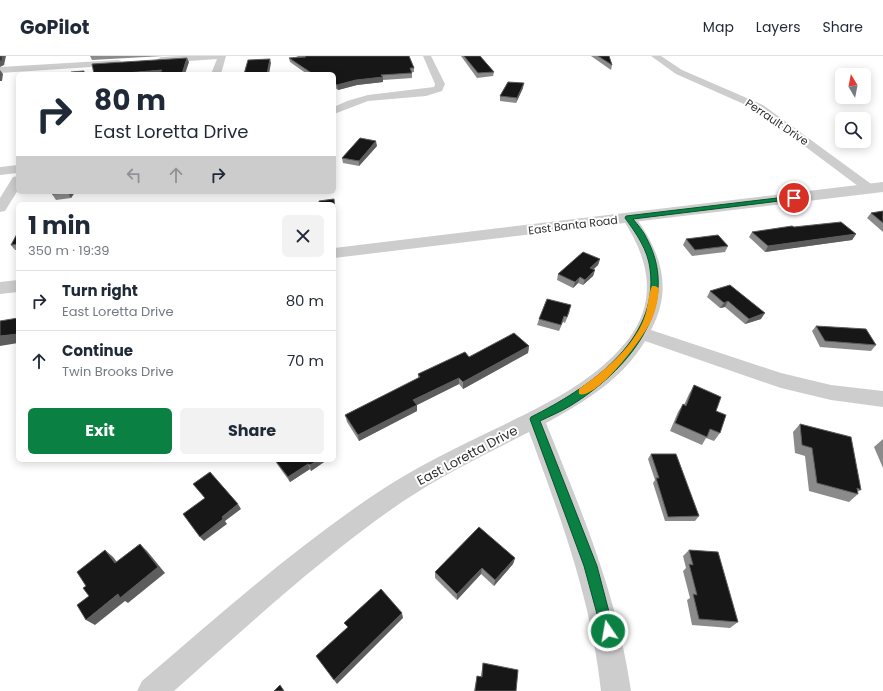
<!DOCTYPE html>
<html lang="en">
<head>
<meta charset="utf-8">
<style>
  :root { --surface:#fff; --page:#f2f2f3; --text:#1f2937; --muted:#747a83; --line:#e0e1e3; --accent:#0b8043 }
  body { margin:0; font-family:Poppins,sans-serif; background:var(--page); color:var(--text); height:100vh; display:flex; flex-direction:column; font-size:15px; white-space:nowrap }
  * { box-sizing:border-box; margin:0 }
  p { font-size:13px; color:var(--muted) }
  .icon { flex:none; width:22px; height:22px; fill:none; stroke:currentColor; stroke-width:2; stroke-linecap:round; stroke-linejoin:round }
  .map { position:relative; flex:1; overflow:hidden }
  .details { position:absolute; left:16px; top:146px; width:320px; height:260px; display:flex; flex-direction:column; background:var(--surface); border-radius:6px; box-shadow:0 2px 10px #0003 }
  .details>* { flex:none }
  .hud { position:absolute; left:16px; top:16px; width:320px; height:122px; border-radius:6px; box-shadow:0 2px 10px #0003; background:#fff; color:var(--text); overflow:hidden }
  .needle { width:26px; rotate:350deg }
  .buttons { position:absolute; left:835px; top:12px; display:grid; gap:8px }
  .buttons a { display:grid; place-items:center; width:36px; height:36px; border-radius:6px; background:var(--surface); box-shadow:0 2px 10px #0003; font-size:20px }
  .pin { position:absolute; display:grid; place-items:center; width:34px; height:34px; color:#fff; margin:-17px; border:2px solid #fff; border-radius:50%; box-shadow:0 1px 4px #0007 }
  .me { position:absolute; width:44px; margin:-22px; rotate:348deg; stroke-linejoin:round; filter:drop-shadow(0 0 3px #0008) }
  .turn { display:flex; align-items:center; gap:14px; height:84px; padding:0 12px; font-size:18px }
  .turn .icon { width:52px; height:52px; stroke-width:2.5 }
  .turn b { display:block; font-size:28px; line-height:34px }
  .lanes { display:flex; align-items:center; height:38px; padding:0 12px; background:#0003; justify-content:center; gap:20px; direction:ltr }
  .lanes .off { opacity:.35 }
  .round { display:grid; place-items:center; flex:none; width:42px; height:42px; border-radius:6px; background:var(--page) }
  .summary { display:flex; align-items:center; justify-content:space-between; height:68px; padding:0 12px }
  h1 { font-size:24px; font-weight:700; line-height:30px }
  .action { display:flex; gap:8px; margin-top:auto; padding:8px 12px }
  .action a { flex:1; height:46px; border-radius:6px; background:var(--accent); color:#fff; font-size:16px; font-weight:700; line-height:46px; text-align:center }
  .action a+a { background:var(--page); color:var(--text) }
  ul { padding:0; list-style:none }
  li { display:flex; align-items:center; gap:12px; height:60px; padding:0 12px; border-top:1px solid var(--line) }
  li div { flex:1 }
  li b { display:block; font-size:15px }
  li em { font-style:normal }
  header { display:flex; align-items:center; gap:24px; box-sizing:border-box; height:56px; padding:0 20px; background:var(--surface); border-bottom:1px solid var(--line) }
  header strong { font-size:19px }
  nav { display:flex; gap:22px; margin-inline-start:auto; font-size:14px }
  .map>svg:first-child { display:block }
</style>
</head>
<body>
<header>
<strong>GoPilot</strong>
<nav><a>Map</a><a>Layers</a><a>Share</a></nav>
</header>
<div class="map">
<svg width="883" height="635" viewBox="0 0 883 635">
  <rect width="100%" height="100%" fill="#fff"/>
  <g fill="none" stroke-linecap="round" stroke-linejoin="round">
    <g fill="#cdcdcd" fill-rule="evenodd">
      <polygon points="181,0 226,0 221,18 211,18 217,3 161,7 156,4 161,1"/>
      <polygon points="423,0 431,0 445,28 442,35 426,40 368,45 334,58 334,51 347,45 368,39 434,31 435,28"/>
      <polygon points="651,0 661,0 682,14 763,49 878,133 871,137 866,136 755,53 676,18"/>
      <polygon points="118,4 121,5 121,9 0,17 0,11"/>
      <polygon points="18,109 18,117 0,119 0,111"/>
      <polygon points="18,120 18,134 5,155 0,156 0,142 13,121"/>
      <path d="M629 158 634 159C660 195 674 231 651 274L781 317 831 329 883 335V351L831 344 781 332 645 285C623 323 583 347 546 367 582 457 617 538 631 635H601C591 542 561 463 529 376 486 398 442 419 402 446 320 502 248 570 174 635H137L142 625C221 558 298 488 386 431 420 409 458 391 495 373 544 349 596 326 630 281 659 241 647 199 622 162L624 159Z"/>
    </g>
    <g fill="#cdcdcd" fill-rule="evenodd">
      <polygon points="883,126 883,136 334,202 334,192"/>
      <polygon points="18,224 18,236 0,238 0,226"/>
    </g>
  </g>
  <g fill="#8b8b8b">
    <polygon points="90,0 163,0 92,4"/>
    <polygon points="296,0 409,0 414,12 414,16 412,16 412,22 383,24 383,26 357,29 338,34 334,31 334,18 307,18 290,6 289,2 298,1"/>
    <polygon points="461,0 480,0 494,16 493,20 477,22"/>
    <polygon points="591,0 609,0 612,9 611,14"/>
    <polygon points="523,32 516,47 500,45 500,40"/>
    <polygon points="377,90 359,110 343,107 342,102"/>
    <polygon points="75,136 71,142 56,144 52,138"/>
    <polygon points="334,148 335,149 336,161 334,161"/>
    <polygon points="883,155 883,176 867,162 871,157"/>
    <polygon points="794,171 856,178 852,184 765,196 749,181 752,176"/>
    <polygon points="686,183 728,190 725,196 692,200 683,189"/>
    <polygon points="18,188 18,194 15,194 11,189"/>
    <polygon points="600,203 598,209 593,213 595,214 593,220 583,229 578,227 573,232 557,224 558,218"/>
    <polygon points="710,235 761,263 745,268 725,251 720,252 707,241"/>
    <polygon points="570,255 565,267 563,266 559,275 537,269 539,263"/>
    <polygon points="816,270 876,289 871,295 820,291 812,275"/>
    <polygon points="529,290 528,297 463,333 459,328 417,349 417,355 359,385 347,366 345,359 418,323 418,318 469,301"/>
    <polygon points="694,329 716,355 720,377 714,385 706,382 702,389 670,375 678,356 683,348 684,349 689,338"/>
    <polygon points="800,368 861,434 857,436 858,438 849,446 809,435 805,400 795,397 793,376"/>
    <polygon points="883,383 883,412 874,391"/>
    <polygon points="651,398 699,460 695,465 665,465 653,427 655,424 648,403"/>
    <polygon points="275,404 327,404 311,415 310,413 290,426 277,408"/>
    <polygon points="689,494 738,566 730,572 692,569 687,544 690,542 683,515 686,512 683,500"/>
    <polygon points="515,502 513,508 494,530 481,518 457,544 435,522 435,516"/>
    <polygon points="483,607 516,635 474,635 477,620 481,620"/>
  </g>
  <g fill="#5d5d5d">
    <polygon points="2,0 6,0 4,9 0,11 0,5"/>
    <polygon points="187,2 189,6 185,18 182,18"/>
    <polygon points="270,3 271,7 269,18 267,18"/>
    <polygon points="0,14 3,18 2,25 0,25"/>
    <polygon points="162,14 163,18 114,18"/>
    <polygon points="383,21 383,26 357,29 338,34 337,29 356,24"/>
    <polygon points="524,27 523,32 516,47 517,42"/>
    <polygon points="376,85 377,90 359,110 359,105"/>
    <polygon points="68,136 75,136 71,142 68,137"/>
    <polygon points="334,143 335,149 336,161 335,156"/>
    <polygon points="856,178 852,184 765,196 768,190"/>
    <polygon points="600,203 598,209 589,218 590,212"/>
    <polygon points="595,214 593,220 583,229 585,224"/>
    <polygon points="580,221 578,227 573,232 575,226"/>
    <polygon points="728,245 725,251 720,252 724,247"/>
    <polygon points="765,257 761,263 745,268 749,263"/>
    <polygon points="18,278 18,287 0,290 0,280"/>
    <polygon points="529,290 528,297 463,333 463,326"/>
    <polygon points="459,322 459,328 417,349 417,355 359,385 358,379 413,344"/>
    <polygon points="318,404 327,404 311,415 310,409"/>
    <polygon points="308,408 310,413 290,426 288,421"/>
    <polygon points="238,448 241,453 225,465 227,468 204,485 200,481 222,461"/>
    <polygon points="140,488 147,495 165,517 128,547 125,545 95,569 86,564 118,538"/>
    <polygon points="105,494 113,501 123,514 115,507"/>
    <polygon points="515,502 513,508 494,530 495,524"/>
    <polygon points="482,512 481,518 457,544 457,538"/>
    <polygon points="402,557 403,562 337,628 334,624"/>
  </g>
  <g fill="#171717" stroke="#5d5d5d">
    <rect x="0" y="0" width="2" height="5"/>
    <polygon points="305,0 409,0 414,12 410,12 412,17 381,19 383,21 356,24 337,29 334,27 334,18 313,18 289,2 306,1"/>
    <polygon points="464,0 480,0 494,16 478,17"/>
    <polygon points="598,0 609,0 612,9"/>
    <polygon points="187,2 182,18 159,18 162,14 114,18 94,18 92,8"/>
    <polygon points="270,3 267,18 244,18 248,4"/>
    <polygon points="84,15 84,18 70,18 71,16"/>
    <polygon points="508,26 524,27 517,42 500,40"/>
    <polygon points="360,82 376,85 359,105 342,102"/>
    <polygon points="53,136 68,136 68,137 52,138"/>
    <polygon points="334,143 335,156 334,156 334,148 319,148 319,145"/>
    <polygon points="883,155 883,167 871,157"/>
    <polygon points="841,166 856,178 768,190 752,176 792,170 794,171"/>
    <polygon points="18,176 18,188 11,189"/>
    <polygon points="718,179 728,190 695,194 686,183"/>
    <polygon points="583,196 600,203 590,212 595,214 585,224 580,221 575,226 558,218"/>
    <polygon points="730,229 765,257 749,263 728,245 724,247 710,235"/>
    <polygon points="547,243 571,249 567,261 564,260 561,269 539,263"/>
    <polygon points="18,262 18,278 0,280 0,265"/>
    <polygon points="816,270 866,273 876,289 825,285"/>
    <polygon points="514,277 529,290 463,326 459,322 413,344 417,349 358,379 345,359 420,321 418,318 465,296 469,301"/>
    <polygon points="694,329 721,341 716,355 726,359 720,377 710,373 707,381 675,367 683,348 686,350"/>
    <polygon points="800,368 851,381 861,434 857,432 858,438 817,427 812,392 802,389"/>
    <polygon points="651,398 676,398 699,460 668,461 656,422 659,422"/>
    <polygon points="275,404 318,404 310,409 308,408 288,421"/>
    <polygon points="210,416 238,448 222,461 223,463 200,481 183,458 205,442 193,428"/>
    <polygon points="479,471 515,502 495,524 482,512 457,538 435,516"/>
    <polygon points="140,488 158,511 120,542 118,538 86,564 77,549 89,540 83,532 86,530 77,516 105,494 115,507"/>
    <polygon points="689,494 718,496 738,566 699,563 693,538 697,539 689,508 693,509"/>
    <polygon points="381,533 402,557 334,624 316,600 348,571 344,567"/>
    <polygon points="483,607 518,614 516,635 475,635 477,620 482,621"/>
    <polygon points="280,629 284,635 274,635"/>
  </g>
  <path fill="#0b8043" stroke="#07532c" d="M794 140 796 141V143L633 163C638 169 644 176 647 183 683 251 626 316 570 350 560 356 550 360 540 365L597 510 614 575 612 580 608 582 603 580 584 510 530 363 531 361C587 333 660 285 650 213 648 194 636 177 625 162L626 160Z"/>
  <path fill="#f59e0b" d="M652 230H655L659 232C658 243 656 255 651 265 644 281 597 344 579 338V333C604 315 632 293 644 263 648 253 648 239 652 230Z"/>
  <g text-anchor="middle" stroke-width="4" stroke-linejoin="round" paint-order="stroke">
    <g font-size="11" fill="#303030" stroke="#fff">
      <text transform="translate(777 66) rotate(34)" y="4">Perrault Drive</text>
      <text transform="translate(573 169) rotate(-7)" y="4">East Banta Road</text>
    </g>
    <g font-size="13" fill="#303030" stroke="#fff">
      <text transform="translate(467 399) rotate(-28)" y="5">East Loretta Drive</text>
    </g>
  </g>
</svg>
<div class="buttons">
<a><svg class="needle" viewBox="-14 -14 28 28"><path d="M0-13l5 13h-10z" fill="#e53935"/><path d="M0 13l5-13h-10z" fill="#747a83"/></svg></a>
<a><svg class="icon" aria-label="search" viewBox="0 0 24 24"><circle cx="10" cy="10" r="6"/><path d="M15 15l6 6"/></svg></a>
</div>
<div class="pin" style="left:794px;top:142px;background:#d93025"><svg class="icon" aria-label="arrive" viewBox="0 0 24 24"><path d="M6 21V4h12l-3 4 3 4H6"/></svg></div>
<svg class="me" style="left:608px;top:575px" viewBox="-20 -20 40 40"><circle r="17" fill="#0b8043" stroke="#fff" stroke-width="3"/><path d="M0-11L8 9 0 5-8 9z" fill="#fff"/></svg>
<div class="hud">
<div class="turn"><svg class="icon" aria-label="right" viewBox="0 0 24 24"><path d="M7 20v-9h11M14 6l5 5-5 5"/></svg><div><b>80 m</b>East Loretta Drive</div></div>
<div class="lanes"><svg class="icon off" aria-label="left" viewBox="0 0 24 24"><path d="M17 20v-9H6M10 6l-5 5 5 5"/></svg><svg class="icon off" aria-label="ahead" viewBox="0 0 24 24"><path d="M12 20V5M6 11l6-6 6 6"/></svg><svg class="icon" aria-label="right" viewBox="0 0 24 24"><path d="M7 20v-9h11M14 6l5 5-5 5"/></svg></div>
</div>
<section class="details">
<div class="summary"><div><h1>1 min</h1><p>350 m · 19:39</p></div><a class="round"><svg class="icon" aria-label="close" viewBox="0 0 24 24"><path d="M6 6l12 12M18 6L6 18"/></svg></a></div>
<ul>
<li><svg class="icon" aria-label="right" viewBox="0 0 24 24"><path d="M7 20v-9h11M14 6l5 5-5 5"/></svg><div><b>Turn right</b><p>East Loretta Drive</p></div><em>80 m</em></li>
<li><svg class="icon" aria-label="ahead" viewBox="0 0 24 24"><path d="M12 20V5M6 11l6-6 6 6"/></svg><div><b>Continue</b><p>Twin Brooks Drive</p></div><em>70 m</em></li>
</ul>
<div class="action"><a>Exit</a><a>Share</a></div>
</section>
</div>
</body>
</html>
